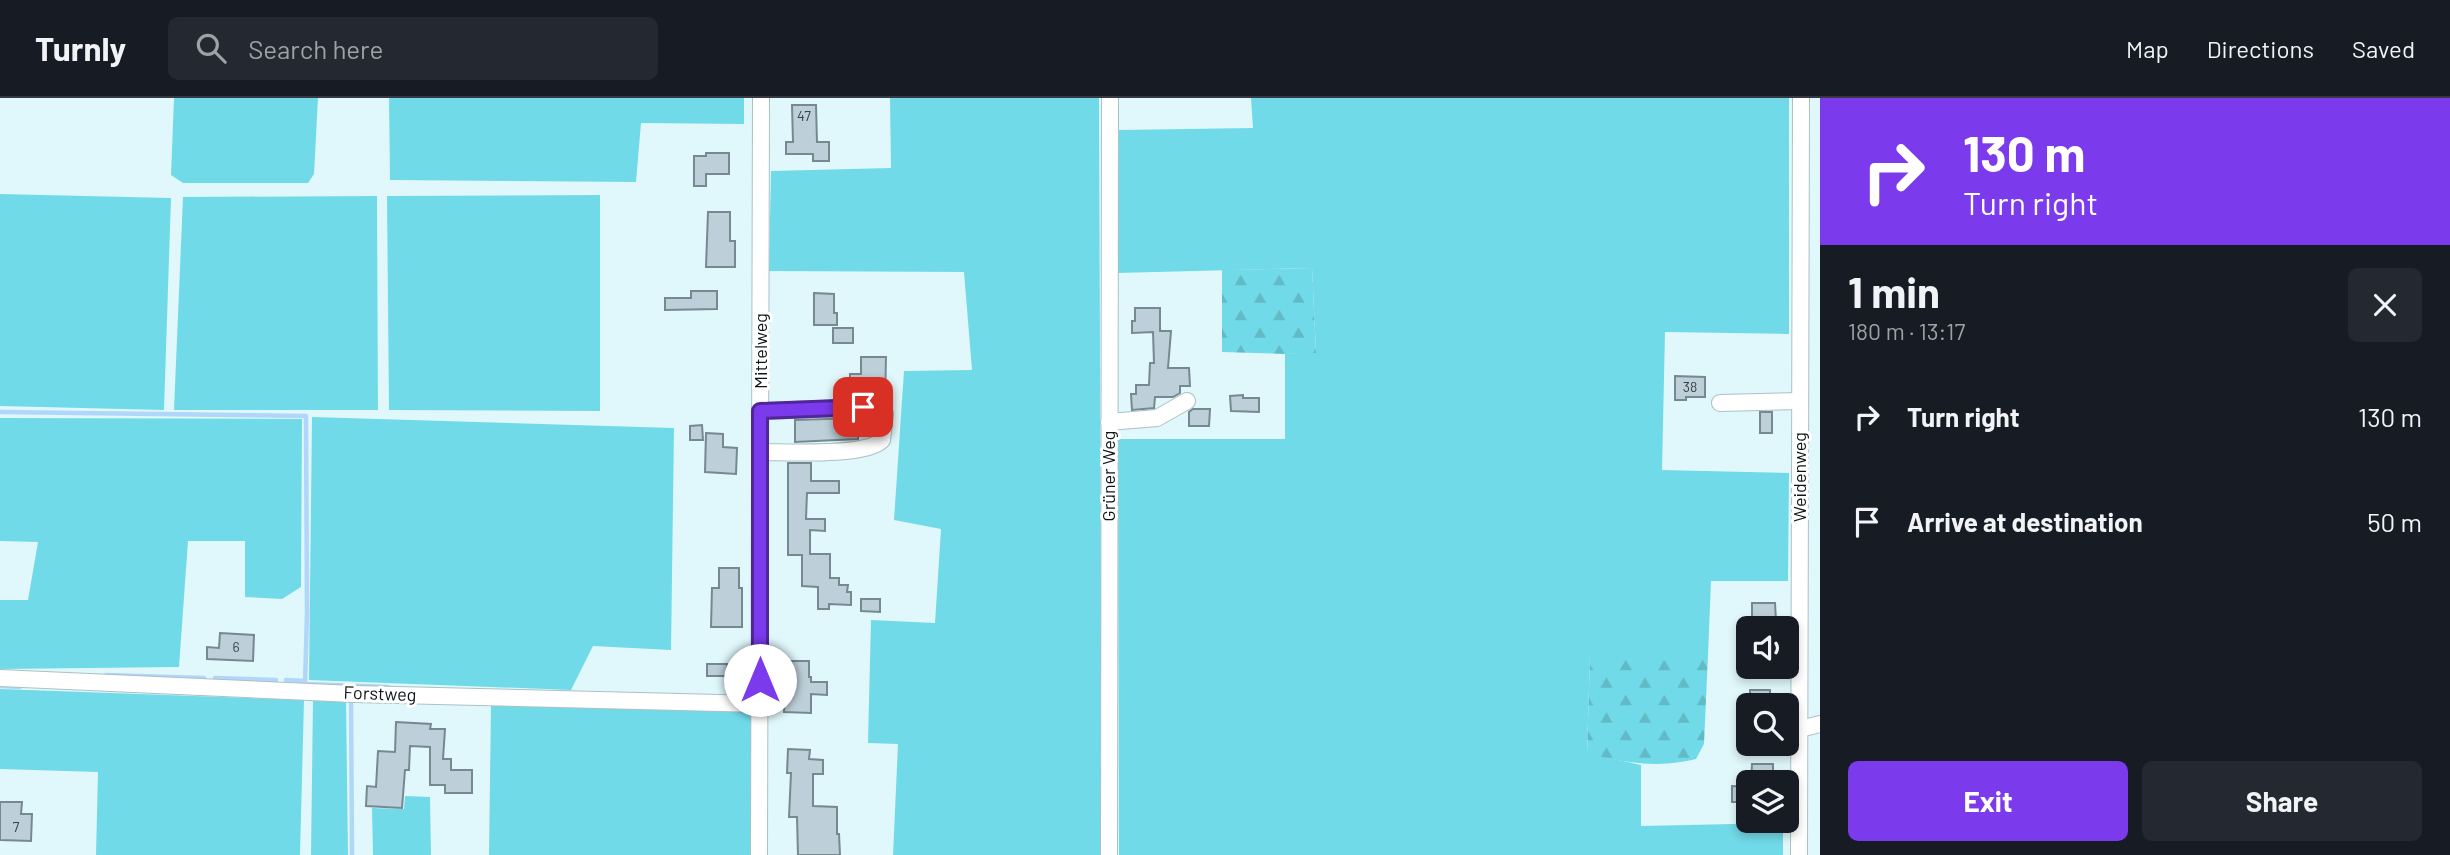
<!DOCTYPE html>
<html lang="en">
<head>
<meta charset="utf-8">
<style>
  :root { --surface:#171b24; --page:#242831; --text:#f1f3f6; --muted:#9ea1a6; --line:#363941; --accent:#7c3aed }
  body { margin:0; font-family:Barlow,sans-serif; background:var(--page); color:var(--text); height:100vh; display:flex; flex-direction:column; font-size:26px; white-space:nowrap }
  * { box-sizing:border-box; margin:0 }
  p { font-size:23px; color:var(--muted) }
  .icon { flex:none; width:38px; height:38px; fill:none; stroke:currentColor; stroke-width:2; stroke-linecap:round; stroke-linejoin:round }
  .map { position:relative; flex:1; overflow:hidden }
  .sheet { display:flex; flex-direction:column; background:var(--surface); width:630px }
  .sheet>* { flex:none }
  .guide { background:#7c3aed; color:#fff; overflow:hidden }
  .buttons { position:absolute; left:1736px; top:518px; display:grid; gap:14px }
  .buttons a { display:grid; place-items:center; width:63px; height:63px; border-radius:10px; background:var(--surface); box-shadow:0 4px 10px #0003; font-size:35px }
  .pin { position:absolute; display:grid; place-items:center; width:60px; height:60px; color:#fff; margin:-30px; border-radius:14px; box-shadow:0 4px 10px #0006 }
  .me { position:absolute; width:77px; margin:-38px; rotate:0deg; stroke-linejoin:round; filter:drop-shadow(0 0 5px #0008) }
  .turn { display:flex; align-items:center; gap:24px; height:147px; padding:0 28px; font-size:32px }
  .turn .icon { width:91px; height:91px; stroke-width:2.5 }
  .turn b { display:block; font-size:49px; line-height:60px }
  .round { display:grid; place-items:center; flex:none; width:74px; height:74px; border-radius:10px; background:var(--page) }
  .headline { display:flex; align-items:center; justify-content:space-between; height:119px; padding:0 28px }
  h1 { font-size:42px; font-weight:700; line-height:52px }
  .primary-button { display:flex; gap:14px; margin-top:auto; padding:14px 28px }
  .primary-button a { flex:1; height:80px; border-radius:10px; background:var(--accent); color:#fff; font-size:28px; font-weight:700; line-height:80px; text-align:center }
  .primary-button a+a { background:var(--page); color:var(--text) }
  ul { padding:0; list-style:none }
  li { display:flex; align-items:center; gap:21px; height:105px; padding:0 28px }
  li div { flex:1 }
  li b { display:block; font-size:26px }
  li em { font-style:normal }
  header { display:flex; align-items:center; gap:42px; box-sizing:border-box; height:98px; padding:0 35px; background:var(--surface); border-bottom:2px solid var(--line) }
  header strong { font-size:33px }
  nav { display:flex; gap:38px; margin-inline-start:auto; font-size:24px }
  .search { width:490px; height:63px; background:var(--page); display:flex; align-items:center; gap:18px; box-sizing:border-box; padding:0 24px; border-radius:10px; color:var(--muted); font-size:26px }
  main { display:flex; flex:1; min-height:0 }
  .map>svg:first-child { display:block }
</style>
</head>
<body>
<header>
<strong>Turnly</strong>
<div class="search"><svg class="icon" aria-label="search" viewBox="0 0 24 24"><circle cx="10" cy="10" r="6"/><path d="M15 15l6 6"/></svg>Search here</div>
<nav><a>Map</a><a>Directions</a><a>Saved</a></nav>
</header>
<main>
<div class="map">
<svg width="1820" height="757" viewBox="0 0 1820 757">
  <defs>
    <pattern id="forest-firs" width="22" height="20" patternUnits="userSpaceOnUse" patternTransform="scale(1.75)"><rect width="22" height="20" fill="#71dae8"/><path d="M5 1l3.5 6h-7zM16 11l3.5 6h-7z" fill="#61bac6"/></pattern>
  </defs>
  <rect width="100%" height="100%" fill="#e0f8fb"/>
  <g fill="#71dae8">
    <polygon points="174,0 318,0 314,76 308,85 183,85 171,77"/>
    <polygon points="389,0 744,0 744,26 641,25 636,84 390,82"/>
    <polygon points="890,0 1099,0 1102,757 893,757 898,646 868,645 871,522 935,525 941,431 894,422 904,273 972,272 964,174 769,173 771,73 891,70"/>
    <polygon points="1251,0 1789,0 1789,236 1665,234 1662,372 1789,375 1788,483 1711,483 1708,557 1590,557 1587,655 1641,667 1641,728 1783,725 1783,757 1119,757 1118,341 1285,341 1285,256 1316,254 1312,170 1117,175 1119,32 1253,30"/>
    <polygon points="0,96 171,100 164,312 0,308"/>
    <polygon points="600,97 600,313 389,312 387,98"/>
    <polygon points="377,98 378,312 174,312 183,99"/>
    <polygon points="312,319 674,330 671,552 593,548 571,592 309,582"/>
    <polygon points="0,320 302,321 301,489 282,501 245,499 245,443 188,443 179,569 0,571 0,502 28,502 38,444 0,443"/>
    <polygon points="0,591 304,602 300,757 96,757 98,674 0,671"/>
    <polygon points="313,600 346,601 348,757 311,757"/>
    <polygon points="491,607 754,614 753,757 489,757"/>
    <polygon points="405,698 430,699 431,757 373,757 372,710 404,711"/>
  </g>
  <g fill="url(#forest-firs)">
    <polygon points="1312,170 1316,255 1285,256 1222,254 1222,172"/>
    <path d="M1590 557H1708L1704 646 1696 661C1654 671 1628 664 1587 656Z"/>
  </g>
  <g fill="none" stroke-linecap="round" stroke-linejoin="round">
    <g stroke="#b0d6fa" stroke-width="4.5">
      <polyline points="0,314 306,318 307,515 305,586 388,589"/>
      <polyline points="106,577 204,580"/>
      <polyline points="215,580 276,582"/>
      <polyline points="286,582 305,583"/>
      <polyline points="0,588 20,589"/>
      <polyline points="351,599 352,757"/>
    </g>
  </g>
  <g fill="#bdd0da" stroke="#768991" stroke-width="2">
    <polygon points="792,7 816,7 817,44 829,44 829,63 813,63 813,56 786,56 786,44 793,44"/>
    <polygon points="706,55 729,55 729,76 706,76 706,88 694,88 694,58 706,58"/>
    <polygon points="708,114 730,114 730,143 735,143 735,169 706,169"/>
    <polygon points="691,193 717,193 717,211 665,212 665,200 691,200"/>
    <polygon points="814,195 834,196 834,215 837,215 837,227 814,227"/>
    <polygon points="1135,210 1160,210 1160,233 1171,233 1168,270 1189,270 1190,288 1180,288 1180,295 1173,299 1155,299 1154,310 1132,312 1131,296 1136,296 1136,287 1149,287 1150,265 1154,265 1153,234 1132,235 1132,223 1135,223"/>
    <rect x="833" y="230" width="20" height="15"/>
    <polygon points="861,259 886,259 885,303 875,299 863,299 863,288 850,288 850,276 861,276"/>
    <polygon points="1675,278 1705,279 1705,299 1686,299 1686,302 1675,302"/>
    <polygon points="1243,297 1243,300 1259,300 1259,314 1231,313 1230,298"/>
    <polygon points="1193,311 1210,311 1209,328 1189,328 1189,314"/>
    <rect x="1760" y="314" width="12" height="21"/>
    <polygon points="858,320 858,341 795,344 795,322"/>
    <polygon points="702,327 703,342 690,342 690,328"/>
    <polygon points="706,335 723,336 723,349 737,350 736,376 705,374"/>
    <polygon points="788,365 811,365 811,383 839,383 839,395 807,395 806,421 825,421 825,433 810,432 810,456 830,456 830,480 839,480 839,487 848,487 847,494 851,494 851,507 829,506 829,511 818,511 818,489 802,488 802,457 788,457"/>
    <polygon points="719,470 739,470 739,490 742,490 742,529 711,529 712,490 719,490"/>
    <polygon points="861,501 880,501 880,514 861,513"/>
    <polygon points="1752,505 1775,505 1776,523 1752,524"/>
    <polygon points="220,535 254,537 253,563 207,561 207,549 219,550"/>
    <polygon points="790,563 809,563 809,579 811,579 811,584 827,584 827,597 811,596 811,615 784,614 785,596 789,596"/>
    <rect x="707" y="566" width="20" height="12"/>
    <rect x="1750" y="592" width="20" height="15"/>
    <polygon points="396,624 431,626 430,631 445,631 443,661 451,661 451,672 472,672 472,695 445,695 445,687 430,687 430,649 410,648 409,672 405,672 402,710 366,708 367,688 376,689 378,653 395,654"/>
    <polygon points="788,651 810,652 809,661 823,662 823,676 813,676 813,708 837,709 837,736 839,736 840,757 798,757 797,719 789,719 791,675 787,675"/>
    <polygon points="1752,666 1773,666 1773,684 1751,684"/>
    <polygon points="1732,688 1748,689 1748,704 1732,704"/>
    <polygon points="0,704 22,704 21,716 32,716 31,743 0,742"/>
  </g>
  <g fill="none" stroke-linecap="round" stroke-linejoin="round">
    <defs>
      <g id="minor">
        <polyline points="1720,305 1800,303"/>
        <polyline points="1109,324 1157,320 1187,303"/>
        <path d="M760 354C786 354 866 359 882 342L885 316 875 309 760 313"/>
        <polyline points="0,580 354,596 760,606"/>
        <polyline points="1800,631 1820,626"/>
        <polyline points="759,757 761,0"/>
        <polyline points="1109,757 1110,0"/>
        <polyline points="1799,757 1801,0"/>
      </g>
    </defs>
    <use href="#minor" stroke="#abc1c4" stroke-width="18"/>
    <use href="#minor" stroke="#fff" stroke-width="16"/>
  </g>
  <g fill="none" stroke-linecap="round" stroke-linejoin="round">
    <defs>
      <polyline id="route" points="760,582 760,313 863,309"/>
    </defs>
    <use href="#route" stroke="#51269a" stroke-width="18"/>
    <use href="#route" stroke="#7c3aed" stroke-width="12"/>
  </g>
  <g text-anchor="middle" stroke-width="6" stroke-linejoin="round" paint-order="stroke">
    <g font-size="14" fill="#384346">
      <text x="804" y="23">47</text>
      <text x="1690" y="294">38</text>
      <text x="236" y="554">6</text>
      <text x="16" y="734">7</text>
    </g>
    <g font-size="18" fill="#0c1415" stroke="#fff">
      <text transform="translate(761 253) rotate(-90)" y="6">Mittelweg</text>
      <text transform="translate(1109 378) rotate(-90)" y="6">Grüner Weg</text>
      <text transform="translate(1800 379) rotate(-90)" y="6">Weidenweg</text>
      <text transform="translate(380 596) rotate(2)" y="6">Forstweg</text>
    </g>
  </g>
</svg>
<div class="buttons">
<a><svg class="icon" aria-label="sound" viewBox="0 0 24 24"><path d="M4 9h4l5-4v14l-5-4H4zM17 9q2 3 0 6"/></svg></a>
<a><svg class="icon" aria-label="search" viewBox="0 0 24 24"><circle cx="10" cy="10" r="6"/><path d="M15 15l6 6"/></svg></a>
<a><svg class="icon" aria-label="layers" viewBox="0 0 24 24"><path d="M12 4l9 5-9 5-9-5zM3 14l9 5 9-5"/></svg></a>
</div>
<div class="pin" style="left:863px;top:309px;background:#d93025"><svg class="icon" aria-label="arrive" viewBox="0 0 24 24"><path d="M6 21V4h12l-3 4 3 4H6"/></svg></div>
<svg class="me" style="left:760px;top:582px" viewBox="-20 -20 40 40"><circle r="19" fill="#fff"/><path d="M0-13L10 11 0 6-10 11z" fill="#7c3aed"/></svg>
</div>
<section class="sheet">
<div class="guide">
<div class="turn"><svg class="icon" aria-label="right" viewBox="0 0 24 24"><path d="M7 20v-9h11M14 6l5 5-5 5"/></svg><div><b>130 m</b>Turn right</div></div>
</div>
<div class="headline"><div><h1>1 min</h1><p>180 m · 13:17</p></div><a class="round"><svg class="icon" aria-label="close" viewBox="0 0 24 24"><path d="M6 6l12 12M18 6L6 18"/></svg></a></div>
<ul>
<li><svg class="icon" aria-label="right" viewBox="0 0 24 24"><path d="M7 20v-9h11M14 6l5 5-5 5"/></svg><div><b>Turn right</b></div><em>130 m</em></li>
<li><svg class="icon" aria-label="arrive" viewBox="0 0 24 24"><path d="M6 21V4h12l-3 4 3 4H6"/></svg><div><b>Arrive at destination</b></div><em>50 m</em></li>
</ul>
<div class="primary-button"><a>Exit</a><a>Share</a></div>
</section>
</main>
</body>
</html>
